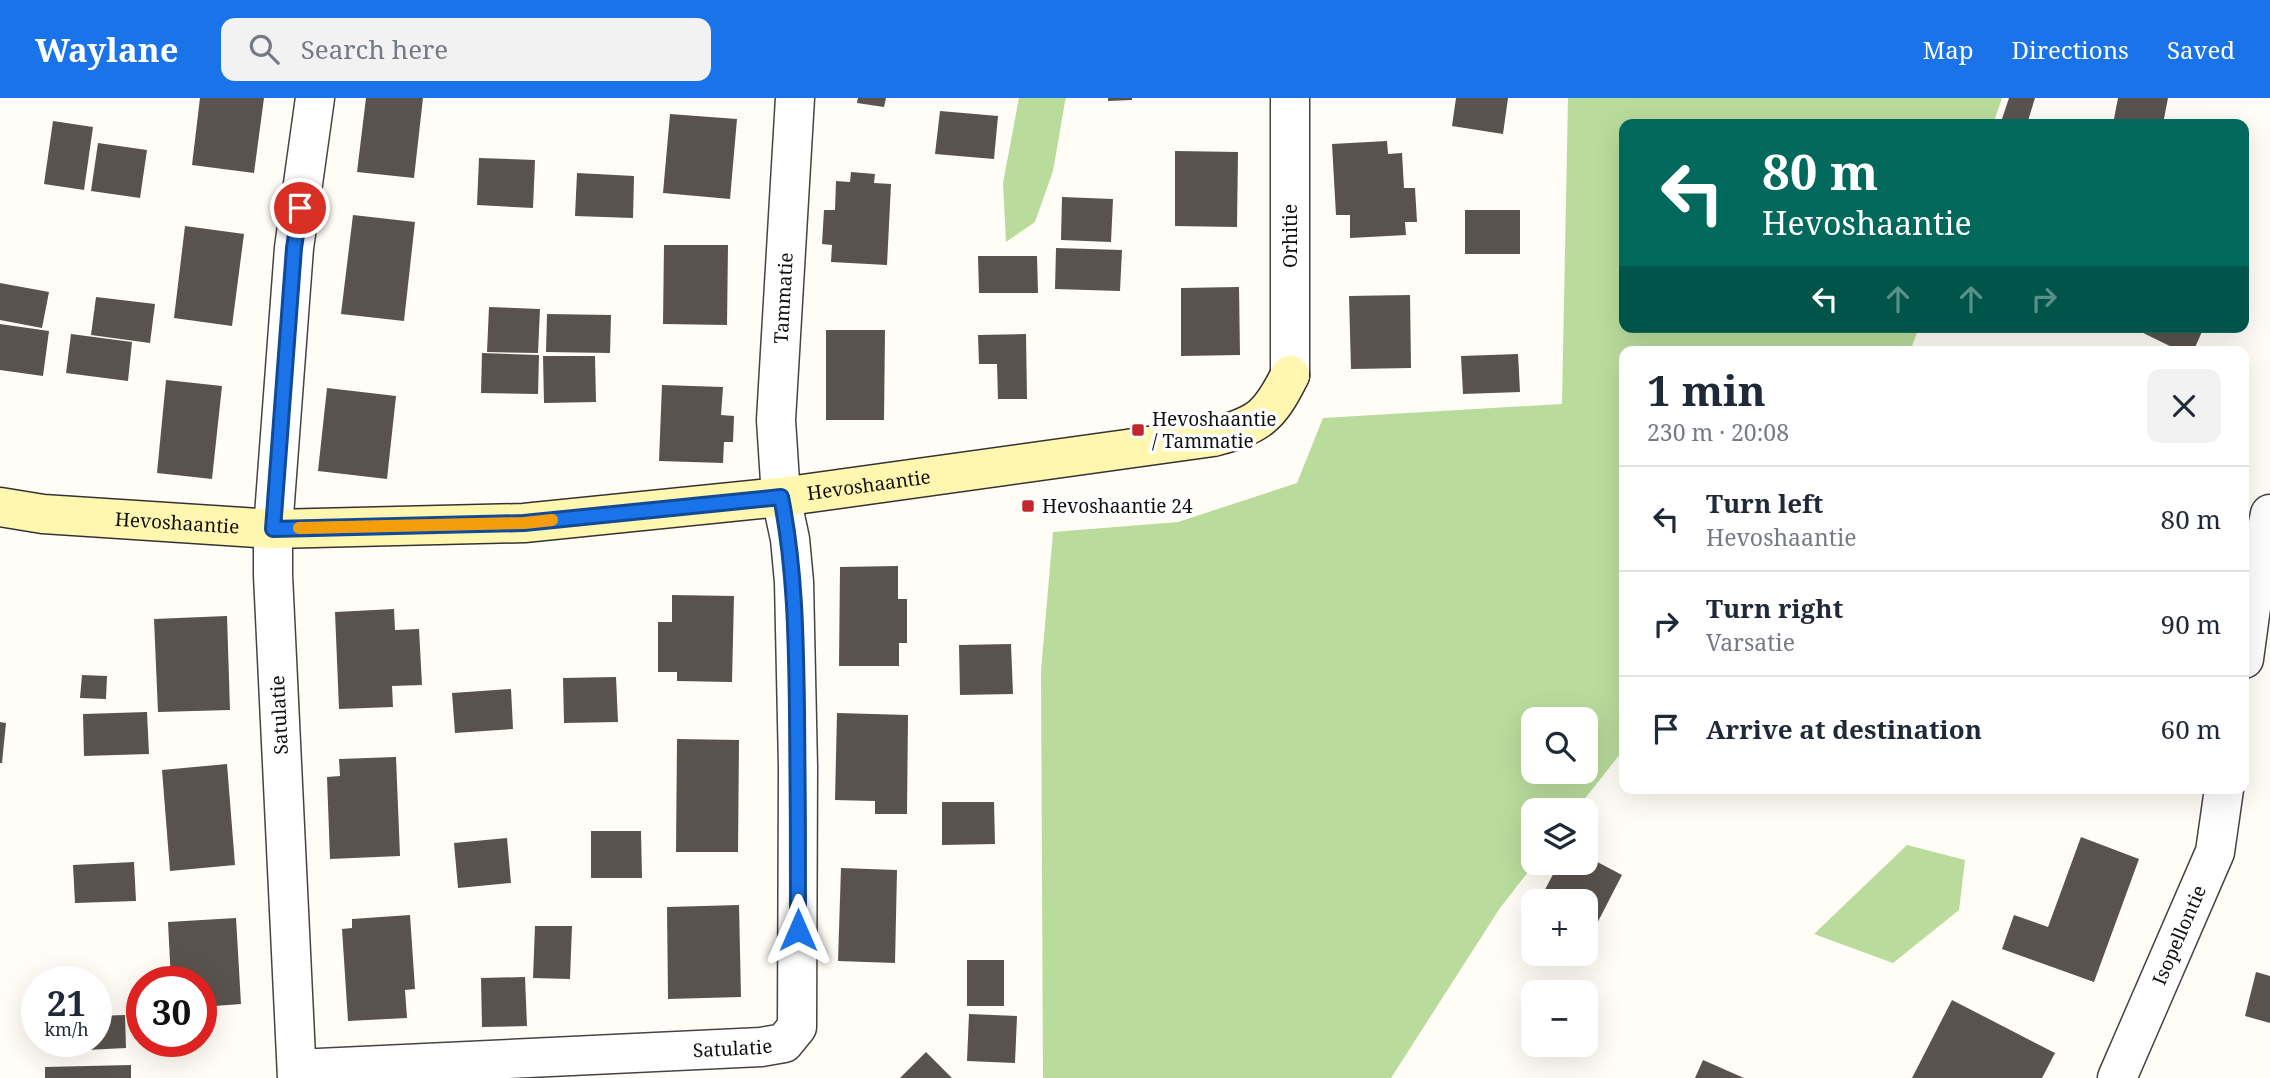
<!DOCTYPE html>
<html lang="en">
<head>
<meta charset="utf-8">
<style>
  :root { --surface:#fff; --page:#f2f2f3; --text:#1f2937; --muted:#747a83; --line:#e0e1e3; --accent:#1a73e8 }
  body { margin:0; font-family:"Noto Serif",serif; background:var(--page); color:var(--text); height:100vh; display:flex; flex-direction:column; font-size:26px; white-space:nowrap }
  * { box-sizing:border-box; margin:0 }
  p { font-size:23px; color:var(--muted) }
  .icon { flex:none; width:38px; height:38px; fill:none; stroke:currentColor; stroke-width:2; stroke-linecap:round; stroke-linejoin:round }
  .map { position:relative; flex:1; overflow:hidden }
  .side { position:absolute; left:1619px; top:248px; width:630px; height:448px; display:flex; flex-direction:column; background:var(--surface); border-radius:14px; box-shadow:0 7px 28px #0002 }
  .side>* { flex:none }
  .top-card { position:absolute; left:1619px; top:21px; width:630px; height:214px; border-radius:14px; box-shadow:0 7px 28px #0002; background:#00695c; color:#fff; overflow:hidden }
  .controls { position:absolute; left:1521px; top:609px; display:grid; gap:14px }
  .controls a { display:grid; place-items:center; width:77px; height:77px; border-radius:14px; background:var(--surface); box-shadow:0 7px 28px #0002; font-size:35px }
  .speed { position:absolute; left:21px; top:868px; display:flex; gap:14px; font-size:35px; font-weight:700; text-align:center }
  .speed>* { display:grid; place-content:center; width:91px; height:91px; border-radius:50%; background:var(--surface); box-shadow:0 7px 28px #0002; line-height:1 }
  .speed small { font-size:18px; font-weight:400 }
  .speed .limit { border:10px solid #d22; background:#fff; color:#111 }
  .pin { position:absolute; display:grid; place-items:center; width:60px; height:60px; color:#fff; margin:-30px; border:4px solid #fff; border-radius:50%; box-shadow:0 2px 7px #0007 }
  .me { position:absolute; width:77px; margin:-38px; rotate:0deg; stroke-linejoin:round; filter:drop-shadow(0 0 5px #0008) }
  .turn { display:flex; align-items:center; gap:24px; height:147px; padding:0 28px; font-size:32px }
  .turn .icon { width:91px; height:91px; stroke-width:2.5 }
  .turn b { display:block; font-size:49px; line-height:60px }
  .lanes { display:flex; align-items:center; height:66px; padding:0 28px; background:#0003; justify-content:center; gap:35px; direction:ltr }
  .lanes .off { opacity:.35 }
  .round { display:grid; place-items:center; flex:none; width:74px; height:74px; border-radius:14px; background:var(--page) }
  .overview { display:flex; align-items:center; justify-content:space-between; height:119px; padding:0 28px }
  h1 { font-size:42px; font-weight:700; line-height:52px }
  ul { padding:0; list-style:none }
  li { display:flex; align-items:center; gap:21px; height:105px; padding:0 28px; border-top:2px solid var(--line) }
  li div { flex:1 }
  li b { display:block; font-size:26px }
  li em { font-style:normal }
  header { display:flex; align-items:center; gap:42px; box-sizing:border-box; height:98px; padding:0 35px; background:var(--accent); color:#fff }
  header strong { font-size:33px }
  nav { display:flex; gap:38px; margin-inline-start:auto; font-size:24px }
  .search { width:490px; height:63px; background:var(--page); display:flex; align-items:center; gap:18px; box-sizing:border-box; padding:0 24px; border-radius:14px; color:var(--muted); font-size:26px }
  .map>svg:first-child { display:block }
</style>
</head>
<body>
<header>
<strong>Waylane</strong>
<div class="search"><svg class="icon" aria-label="search" viewBox="0 0 24 24"><circle cx="10" cy="10" r="6"/><path d="M15 15l6 6"/></svg>Search here</div>
<nav><a>Map</a><a>Directions</a><a>Saved</a></nav>
</header>
<div class="map">
<svg width="2270" height="980" viewBox="0 0 2270 980">
  <rect width="100%" height="100%" fill="#fffdf5"/>
  <g fill="#b9dc9c" fill-rule="evenodd">
    <polygon points="1019,0 1066,0 1065,4 1053,73 1035,124 1006,144 1003,85"/>
    <path d="M1568 0H2002L1993 26H1624V229H1919L1910 254H1624V651L1576 712H1533V765H1535L1500 810 1391 980H1043L1041 573 1053 434 1178 424 1297 385 1323 320 1562 306ZM1533 621H1586V674H1533Z"/>
    <polygon points="1907,747 1965,762 1959,812 1893,865 1814,836"/>
  </g>
  <g fill="#5a524d">
    <polygon points="200,0 264,0 254,75 192,67"/>
    <polygon points="366,0 423,0 414,80 357,74"/>
    <polygon points="858,0 886,0 884,9 857,5"/>
    <polygon points="1108,0 1132,0 1132,2 1108,3"/>
    <polygon points="1456,0 1508,0 1503,36 1452,28"/>
    <polygon points="2009,0 2035,0 2027,26 2017,26 2002,21"/>
    <polygon points="2118,0 2168,0 2163,26 2113,26"/>
    <polygon points="940,13 998,18 994,61 935,56"/>
    <polygon points="670,16 737,21 730,101 663,95"/>
    <polygon points="53,23 93,29 84,92 44,86"/>
    <polygon points="1387,43 1388,56 1402,55 1404,90 1415,90 1417,124 1405,124 1406,137 1350,140 1350,117 1336,117 1332,46"/>
    <polygon points="98,45 147,52 140,100 91,93"/>
    <polygon points="1175,53 1238,54 1237,129 1175,128"/>
    <polygon points="479,60 535,62 533,110 477,107"/>
    <polygon points="851,74 875,76 874,85 891,86 887,167 831,164 832,147 822,146 824,112 835,112 836,83 850,84"/>
    <polygon points="577,75 634,78 633,120 575,118"/>
    <polygon points="1062,99 1113,101 1111,144 1061,142"/>
    <rect x="1465" y="112" width="55" height="44"/>
    <polygon points="353,117 415,124 404,223 341,216"/>
    <polygon points="185,128 244,136 232,228 174,220"/>
    <polygon points="664,147 728,147 727,227 663,226"/>
    <polygon points="1056,150 1122,152 1120,193 1055,191"/>
    <polygon points="978,158 1037,158 1038,195 979,195"/>
    <polygon points="0,185 49,194 42,230 0,222"/>
    <polygon points="1239,189 1240,257 1181,258 1181,190"/>
    <polygon points="1410,197 1411,270 1351,271 1349,198"/>
    <polygon points="96,199 155,206 150,245 91,237"/>
    <polygon points="489,209 540,211 538,255 487,254"/>
    <polygon points="547,216 611,217 610,255 546,254"/>
    <polygon points="0,226 49,233 43,278 0,272"/>
    <polygon points="2131,229 2204,229 2193,254 2182,254"/>
    <polygon points="826,232 885,232 884,322 826,322"/>
    <polygon points="71,236 132,244 128,283 66,275"/>
    <polygon points="1026,236 1027,301 998,301 997,266 979,266 978,237"/>
    <polygon points="482,255 539,257 538,296 481,295"/>
    <polygon points="1518,256 1520,294 1463,296 1461,258"/>
    <polygon points="543,258 595,258 596,304 544,305"/>
    <polygon points="166,282 222,288 212,381 157,375"/>
    <polygon points="662,287 723,289 721,317 734,318 733,344 724,344 723,365 659,363"/>
    <polygon points="327,290 396,298 387,381 318,373"/>
    <polygon points="898,468 898,501 907,501 907,545 899,545 899,568 839,568 840,469"/>
    <polygon points="672,497 734,498 732,584 677,583 677,574 658,574 658,524 672,524"/>
    <polygon points="394,511 395,532 419,531 422,587 392,588 393,609 339,611 335,514"/>
    <polygon points="227,518 230,612 158,614 154,521"/>
    <polygon points="1011,546 1013,596 960,597 959,547"/>
    <polygon points="82,577 107,578 106,601 80,600"/>
    <polygon points="616,579 618,624 564,625 563,580"/>
    <polygon points="511,591 513,631 455,635 452,595"/>
    <polygon points="147,614 149,656 84,658 83,616"/>
    <polygon points="837,615 908,617 907,716 875,716 875,703 835,702"/>
    <polygon points="0,624 6,625 2,665 0,665"/>
    <polygon points="677,641 739,642 738,754 676,754"/>
    <polygon points="396,659 400,758 330,761 327,679 340,678 339,661"/>
    <polygon points="227,666 235,767 170,773 162,672"/>
    <polygon points="942,704 994,704 995,746 942,747"/>
    <polygon points="591,733 641,733 642,780 591,780"/>
    <polygon points="2081,739 2139,761 2094,884 2002,851 2014,817 2048,829"/>
    <polygon points="507,740 511,785 458,790 454,745"/>
    <polygon points="1586,758 1622,777 1589,841 1586,840 1586,803 1539,803 1559,765 1586,765"/>
    <polygon points="134,764 136,803 75,805 73,767"/>
    <polygon points="841,770 897,772 895,865 838,863"/>
    <polygon points="739,807 741,899 668,901 667,809"/>
    <polygon points="410,817 415,891 405,892 407,920 348,923 342,831 352,830 352,821"/>
    <polygon points="236,820 241,906 201,909 201,884 171,884 168,824"/>
    <polygon points="535,828 572,828 570,881 533,880"/>
    <rect x="967" y="862" width="37" height="46"/>
    <polygon points="2256,874 2270,878 2270,925 2245,918"/>
    <polygon points="525,879 527,928 482,929 481,880"/>
    <polygon points="1952,902 2055,955 2042,980 1912,980"/>
    <polygon points="969,916 1017,918 1015,965 967,963"/>
    <polygon points="125,917 126,950 47,954 46,943 96,943 96,918"/>
    <polygon points="926,954 952,980 900,980"/>
    <polygon points="1703,962 1744,980 1695,980"/>
    <polygon points="131,967 131,980 45,980 45,969"/>
  </g>
  <g fill="none" stroke-linecap="round" stroke-linejoin="round">
    <defs>
      <g id="street">
        <polyline points="1290,277 1290,0"/>
        <polyline points="2244,561 2252,502 2270,416"/>
        <path id="s1" d="M297 971 761 949 784 945 797 929 798 669 794 484 790 441 781 399 776 322 795 0"/>
        <polyline points="297,980 273,477 273,431 294,150 315,0"/>
        <path id="s2" d="M2117 980 2215 754 2224 691"/>
      </g>
      <g id="secondary">
        <path id="s3" d="M0 409 43 416 273 431 524 425 781 399 1213 339C1259 327 1269 319 1290 277"/>
      </g>
    </defs>
    <use href="#street" stroke="#444" stroke-width="41"/>
    <use href="#secondary" stroke="#333" stroke-width="41"/>
    <use href="#street" stroke="#fff" stroke-width="38"/>
    <use href="#secondary" stroke="#fff6b0" stroke-width="38"/>
  </g>
  <g fill="none" stroke-linecap="round" stroke-linejoin="round">
    <defs>
      <path id="route" d="M300 110 294 150 273 431 524 425 781 399C795 469 796 540 797 612 798 685 798 759 798 832"/>
    </defs>
    <use href="#route" stroke="#114b97" stroke-width="18"/>
    <use href="#route" stroke="#1a73e8" stroke-width="12"/>
    <polyline stroke="#f59e0b" stroke-width="12" points="299,430 524,425 552,422"/>
  </g>
  <g fill="#c4262e" stroke="#fff" stroke-width="2.5">
    <rect x="1131" y="325" width="14" height="14" rx="3.5"/>
    <rect x="1021" y="401" width="14" height="14" rx="3.5"/>
  </g>
  <g text-anchor="middle" stroke-width="7" stroke-linejoin="round" paint-order="stroke">
    <g font-size="19" fill="#111" stroke="#fff">
      <text transform="translate(1290 138) rotate(-90)" y="7">Orhitie</text>
      <text dy="7" stroke="none"><textPath href="#s1" startOffset="1239">Tammatie</textPath></text>
      <text dy="7" stroke="none"><textPath href="#s3" startOffset="872">Hevoshaantie</textPath></text>
      <text dy="7" stroke="none"><textPath href="#s3" startOffset="178">Hevoshaantie</textPath></text>
      <text transform="translate(279 617) rotate(-93)" y="7">Satulatie</text>
      <text dy="7" stroke="none"><textPath href="#s2" startOffset="156">Isopellontie</textPath></text>
      <text dy="7" stroke="none"><textPath href="#s1" startOffset="436">Satulatie</textPath></text>
    </g>
    <g font-size="19" fill="#111" stroke="#fff" text-anchor="start">
      <text x="1152" y="328">Hevoshaantie<tspan x="1152" dy="22">/ Tammatie</tspan></text>
      <text x="1042" y="415">Hevoshaantie 24</text>
    </g>
  </g>
</svg>
<div class="controls">
<a><svg class="icon" aria-label="search" viewBox="0 0 24 24"><circle cx="10" cy="10" r="6"/><path d="M15 15l6 6"/></svg></a>
<a><svg class="icon" aria-label="layers" viewBox="0 0 24 24"><path d="M12 4l9 5-9 5-9-5zM3 14l9 5 9-5"/></svg></a>
<a>+</a>
<a>−</a>
</div>
<div class="speed"><div>21<small>km/h</small></div><div class="limit">30</div></div>
<div class="pin" style="left:300px;top:110px;background:#d93025"><svg class="icon" aria-label="arrive" viewBox="0 0 24 24"><path d="M6 21V4h12l-3 4 3 4H6"/></svg></div>
<svg class="me" style="left:798px;top:832px" viewBox="-20 -20 40 40"><path d="M0-17L14 15 0 8-14 15z" fill="#1a73e8" stroke="#fff" stroke-width="4"/></svg>
<div class="top-card">
<div class="turn"><svg class="icon" aria-label="left" viewBox="0 0 24 24"><path d="M17 20v-9H6M10 6l-5 5 5 5"/></svg><div><b>80 m</b>Hevoshaantie</div></div>
<div class="lanes"><svg class="icon" aria-label="left" viewBox="0 0 24 24"><path d="M17 20v-9H6M10 6l-5 5 5 5"/></svg><svg class="icon off" aria-label="ahead" viewBox="0 0 24 24"><path d="M12 20V5M6 11l6-6 6 6"/></svg><svg class="icon off" aria-label="ahead" viewBox="0 0 24 24"><path d="M12 20V5M6 11l6-6 6 6"/></svg><svg class="icon off" aria-label="right" viewBox="0 0 24 24"><path d="M7 20v-9h11M14 6l5 5-5 5"/></svg></div>
</div>
<section class="side">
<div class="overview"><div><h1>1 min</h1><p>230 m · 20:08</p></div><a class="round"><svg class="icon" aria-label="close" viewBox="0 0 24 24"><path d="M6 6l12 12M18 6L6 18"/></svg></a></div>
<ul>
<li><svg class="icon" aria-label="left" viewBox="0 0 24 24"><path d="M17 20v-9H6M10 6l-5 5 5 5"/></svg><div><b>Turn left</b><p>Hevoshaantie</p></div><em>80 m</em></li>
<li><svg class="icon" aria-label="right" viewBox="0 0 24 24"><path d="M7 20v-9h11M14 6l5 5-5 5"/></svg><div><b>Turn right</b><p>Varsatie</p></div><em>90 m</em></li>
<li><svg class="icon" aria-label="arrive" viewBox="0 0 24 24"><path d="M6 21V4h12l-3 4 3 4H6"/></svg><div><b>Arrive at destination</b></div><em>60 m</em></li>
</ul>
</section>
</div>
</body>
</html>
